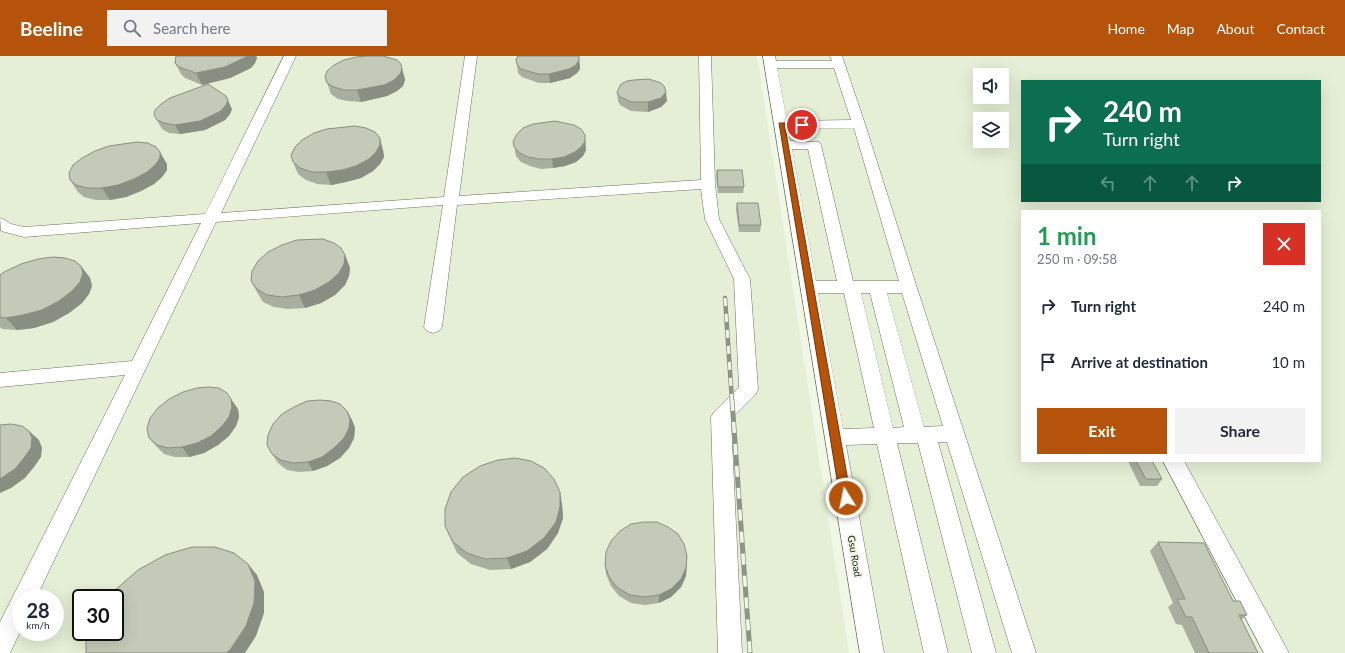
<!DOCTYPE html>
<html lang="en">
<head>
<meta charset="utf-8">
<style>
  :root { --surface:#fff; --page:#f2f2f3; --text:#1f2937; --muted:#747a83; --accent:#b45309 }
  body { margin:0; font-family:Lato,sans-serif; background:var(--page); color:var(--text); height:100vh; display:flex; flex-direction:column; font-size:15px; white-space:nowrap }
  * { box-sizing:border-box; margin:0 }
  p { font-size:13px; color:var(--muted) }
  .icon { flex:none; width:22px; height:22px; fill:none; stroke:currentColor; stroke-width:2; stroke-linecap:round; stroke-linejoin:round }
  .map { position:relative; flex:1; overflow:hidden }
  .details { position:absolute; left:1021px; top:154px; width:300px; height:252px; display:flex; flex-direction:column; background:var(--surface); border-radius:0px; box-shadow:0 4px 16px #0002 }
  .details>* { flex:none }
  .top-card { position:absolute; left:1021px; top:24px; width:300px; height:122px; border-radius:0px; box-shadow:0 4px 16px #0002; background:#0b6e4f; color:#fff; overflow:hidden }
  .controls { position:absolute; left:973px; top:12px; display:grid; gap:8px }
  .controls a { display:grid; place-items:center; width:36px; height:36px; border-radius:0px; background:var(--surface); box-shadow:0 4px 16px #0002; font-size:20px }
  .speed { position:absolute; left:12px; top:533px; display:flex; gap:8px; font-size:20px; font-weight:700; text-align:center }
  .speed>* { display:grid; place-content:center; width:52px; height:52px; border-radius:50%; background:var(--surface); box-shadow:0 4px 16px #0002; line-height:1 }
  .speed small { font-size:10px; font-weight:400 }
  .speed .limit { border:2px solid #111; border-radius:6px; background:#fff; color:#111 }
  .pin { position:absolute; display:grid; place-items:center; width:34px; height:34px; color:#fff; margin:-17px; border:2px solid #fff; border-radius:50%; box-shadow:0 1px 4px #0007 }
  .me { position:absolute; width:44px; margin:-22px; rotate:350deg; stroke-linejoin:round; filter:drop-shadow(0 0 3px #0008) }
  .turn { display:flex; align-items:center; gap:14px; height:84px; padding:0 16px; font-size:18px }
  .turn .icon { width:52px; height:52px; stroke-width:2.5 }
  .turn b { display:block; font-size:28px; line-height:34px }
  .lanes { display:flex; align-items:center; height:38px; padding:0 16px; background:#0003; justify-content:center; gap:20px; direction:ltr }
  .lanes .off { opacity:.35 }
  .round { display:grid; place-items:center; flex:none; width:42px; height:42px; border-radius:0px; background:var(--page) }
  .summary { display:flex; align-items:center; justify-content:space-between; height:68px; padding:0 16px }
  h1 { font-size:24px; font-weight:700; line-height:30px; color:#1e9e55 }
  .button { display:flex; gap:8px; margin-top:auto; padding:8px 16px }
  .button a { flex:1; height:46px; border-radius:0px; background:var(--accent); color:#fff; font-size:16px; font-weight:700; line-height:46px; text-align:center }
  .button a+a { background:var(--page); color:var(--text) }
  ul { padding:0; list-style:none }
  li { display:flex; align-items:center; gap:12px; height:56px; padding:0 16px }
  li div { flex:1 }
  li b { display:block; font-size:15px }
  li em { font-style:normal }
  header { display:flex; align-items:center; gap:24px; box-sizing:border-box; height:56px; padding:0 20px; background:var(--accent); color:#fff }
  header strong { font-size:19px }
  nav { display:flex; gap:22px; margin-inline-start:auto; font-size:14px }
  .search { width:280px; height:36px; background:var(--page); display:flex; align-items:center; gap:10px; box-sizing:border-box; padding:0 14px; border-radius:0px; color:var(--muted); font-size:15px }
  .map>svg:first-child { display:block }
</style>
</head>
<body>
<header>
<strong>Beeline</strong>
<div class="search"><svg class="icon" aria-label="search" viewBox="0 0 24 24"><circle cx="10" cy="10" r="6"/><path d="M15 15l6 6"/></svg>Search here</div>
<nav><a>Home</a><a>Map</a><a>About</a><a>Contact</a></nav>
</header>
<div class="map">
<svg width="1345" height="597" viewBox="0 0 1345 597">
  <rect width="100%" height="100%" fill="#f0f8e5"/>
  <g fill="#e4efd5" fill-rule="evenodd">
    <path d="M0 0H757L849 597H0ZM21 542H55V576H21ZM81 542H115V576H81Z"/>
    <path d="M775 0H1345V597H884ZM980 19H1002V41H980ZM1022 25H1320V145H1022ZM980 63H1002V85H980ZM1022 155H1320V405H1022Z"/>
  </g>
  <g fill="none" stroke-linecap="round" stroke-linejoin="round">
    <defs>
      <g id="minor">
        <polygon points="284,0 296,0 221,157 444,141 465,0 477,0 459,140 701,124 699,0 711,0 715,128 719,163 750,223 758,333 756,338 731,363 742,597 718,597 711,361 714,356 739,331 734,223 705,163 701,133 457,149 442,271 439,275 433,277 427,275 424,271 443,149 216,166 36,542 21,542 21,574 10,597 0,597 0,566 125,319 0,331 0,317 132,305 201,167 24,181 1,175 0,162 5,164 11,168 24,171 205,158"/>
        <path d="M763 0H775L776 5H832L830 0H842L865 68 917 232 1036 597H1012L947 386H938L996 597H972L918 387H897L948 597H924L877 388 846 389 884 597H860ZM777 12H834L851 64 787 65ZM854 72 899 225H853L821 89 819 86 790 85 788 73ZM792 93H808L837 225H816ZM818 237H844L874 372 843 373ZM861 237H870L904 371 893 372ZM887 237H902L943 370 924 371Z"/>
        <polygon points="1163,405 1184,405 1289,597 1264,597"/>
      </g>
    </defs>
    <use href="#minor" stroke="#6c7363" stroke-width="1"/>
    <use href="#minor" fill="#fff" fill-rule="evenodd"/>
    <defs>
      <polyline id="rail-far1" points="725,242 732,345"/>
      <polyline id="rail" points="732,344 750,597"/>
    </defs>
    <use href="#rail-far1" stroke="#8d9385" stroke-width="4.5"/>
    <use href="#rail" stroke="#8d9385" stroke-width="5"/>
    <use href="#rail-far1" stroke="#f0f8e5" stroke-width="3" stroke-dasharray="8" stroke-linecap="butt"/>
    <use href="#rail" stroke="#f0f8e5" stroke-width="3.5" stroke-dasharray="11" stroke-linecap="butt"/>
  </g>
  <g fill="#a8af9e">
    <polygon points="176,0 256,0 257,2 255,7 251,12 230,22 202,29 185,22 181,18 175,7"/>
    <polygon points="516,3 580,8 580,13 577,17 570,22 550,27 539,27 522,21 518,17"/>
    <polygon points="404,19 405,24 403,30 397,35 387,40 361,46 348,45 338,43 331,38 325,21"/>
    <polygon points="617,36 667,45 661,51 648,56 631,55 620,49 618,45"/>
    <polygon points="232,53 230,58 225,64 205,74 180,78 169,77 162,73 154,59"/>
    <polygon points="513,85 586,94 583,100 576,106 565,110 553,112 541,113 530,110 521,106 516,100"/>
    <polygon points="383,94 384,101 380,108 373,115 361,122 346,126 331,129 317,128 306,124 298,118 293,106"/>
    <polygon points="167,108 167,114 162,121 154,128 141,135 126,141 110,144 96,144 84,141 78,136 70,124"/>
    <polygon points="717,114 744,131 743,137 718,137 716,120"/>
    <polygon points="737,147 761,169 760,176 739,176 736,153"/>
    <polygon points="345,199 350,212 349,220 345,229 335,239 321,247 305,252 288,253 274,251 263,246 258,238 251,225"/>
    <polygon points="81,210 90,222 92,230 89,238 82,247 69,257 53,266 34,272 17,274 2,273 0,271 0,219"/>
    <polygon points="238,353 239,361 236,370 229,380 218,389 204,397 189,401 175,401 164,398 157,391 149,382"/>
    <polygon points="347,355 352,364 355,372 354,382 349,392 340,402 327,410 313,415 299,416 287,414 278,407 272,398"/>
    <polygon points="1128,405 1152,405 1162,423 1157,430 1140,430"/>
    <polygon points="562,448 563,462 558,477 547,493 530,506 511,513 490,514 471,508 457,497 445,470"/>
    <polygon points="1158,486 1233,545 1247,559 1241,564 1258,597 1195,597 1182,569 1176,568 1168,551 1173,547 1150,495"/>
    <polygon points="687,508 686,520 681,531 671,541 659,547 645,549 631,547 619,540 611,530 606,518 605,509"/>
  </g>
  <g fill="#888e81">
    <polygon points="247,0 256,0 257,2 255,7 251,12 230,22 202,29 196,17"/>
    <polygon points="579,0 580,13 577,17 570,22 550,27 549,18"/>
    <polygon points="401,8 405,24 403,30 397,35 387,40 361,46 357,34"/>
    <polygon points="666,36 667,45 661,51 648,56 648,46"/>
    <polygon points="226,40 232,53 230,58 225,64 205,74 180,78 175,69"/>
    <polygon points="585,79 586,94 583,100 576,106 565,110 553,112 552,103"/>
    <polygon points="380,82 383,94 384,101 380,108 373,115 361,122 346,126 331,129 326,116"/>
    <polygon points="160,96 167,108 167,114 162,121 154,128 141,135 126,141 110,144 102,132"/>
    <polygon points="345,199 350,212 349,220 345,229 335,239 321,247 305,252 299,239"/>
    <polygon points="81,210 90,222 92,230 89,238 82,247 69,257 53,266 34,272 17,274 6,262"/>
    <polygon points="231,343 238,353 239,361 236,370 229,380 218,389 204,397 189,401 182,391"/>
    <polygon points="347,355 352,364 355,372 354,382 349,392 340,402 327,410 313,415 308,406"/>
    <polygon points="29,375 39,384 42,392 41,401 34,411 25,422 11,432 0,437 0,423"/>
    <polygon points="560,436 562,448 563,462 558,477 547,493 530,506 511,513 507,502"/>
    <polygon points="687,500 686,520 681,531 671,541 659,547 659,539"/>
    <polygon points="248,508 257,519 264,536 264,557 256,580 245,597 226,597"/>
  </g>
  <g fill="#c3cbb8" stroke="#888e81">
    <polygon points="176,0 247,0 246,1 225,11 196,17 179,11 175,7"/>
    <polygon points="367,0 383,0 397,4 401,8 402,13 400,18 394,24 384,29 357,34 344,34 334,31 327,27 325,21 327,15 334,9 344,4 356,1"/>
    <polygon points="518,0 579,0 579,4 576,9 569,13 549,18 538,18 521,13 517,8 516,3"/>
    <polygon points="649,23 661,27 664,30 666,36 661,42 648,46 631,46 619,40 617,36 621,28 627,25 634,24"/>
    <polygon points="208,28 226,40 228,44 226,49 221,55 200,65 175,69 164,67 157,64 154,59 155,54 161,48 170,42"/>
    <polygon points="555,65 574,69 581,73 585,79 585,85 582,90 575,96 564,101 552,103 539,103 528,101 520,97 514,91 513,85 517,78 523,72 533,68"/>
    <polygon points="355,70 366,72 375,76 380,82 380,89 376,96 369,103 356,110 342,114 326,116 312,116 300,112 293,106 291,99 295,91 302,84 314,77 327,73"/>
    <polygon points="137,86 148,87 156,91 160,96 160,102 155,109 147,116 134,123 118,129 102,132 87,132 76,129 70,124 69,117 73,109 82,102 95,95 109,90"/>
    <polygon points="717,114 742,114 744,131 718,131"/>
    <polygon points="737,147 758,147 761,169 739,169"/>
    <polygon points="323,183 334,187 341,192 345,199 344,208 339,217 329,226 315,234 299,239 282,241 267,239 257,233 251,225 252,215 258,205 268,196 282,189 297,184"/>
    <polygon points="53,201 65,202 75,205 81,210 83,217 80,226 72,235 59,245 42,254 23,259 6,262 0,261 0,219 4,216 21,208 38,203"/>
    <polygon points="209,331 219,332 227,337 231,343 232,351 229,361 222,370 211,380 197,387 182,391 168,392 157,389 149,382 147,373 150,362 158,352 169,343 183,336 197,332"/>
    <polygon points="320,344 331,345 340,348 347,355 350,363 349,372 344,382 334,392 322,401 308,406 293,407 281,404 272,398 267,389 268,379 273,368 282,358 294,351 307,345"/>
    <polygon points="11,368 22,370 29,375 32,382 31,392 24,402 15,413 0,423 0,369"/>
    <polygon points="515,402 531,405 544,412 554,423 560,436 560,451 556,466 544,482 527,495 507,502 485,503 467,497 453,486 445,470 445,453 451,436 463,421 480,410 498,404"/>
    <polygon points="1136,405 1152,405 1162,423 1146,423"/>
    <polygon points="644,466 657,466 668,471 678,478 684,488 687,500 686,512 681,523 671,533 659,539 644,541 630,539 618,532 609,521 605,509 606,496 611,485 620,475 631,468"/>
    <polygon points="1158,486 1204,487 1233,545 1240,545 1247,559 1239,559 1258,597 1209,597 1192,561 1186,561 1177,543 1185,543"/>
    <polygon points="192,491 215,491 234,497 248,508 255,525 254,547 246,570 230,594 226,597 86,597 86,585 89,576 115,576 115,542 108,542 114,535 138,514 165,499"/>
  </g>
  <polygon fill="#b45309" stroke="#753606" points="779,67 802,67 805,69 802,71 785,71 851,442 849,446 846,447 842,446 840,442"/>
  <g text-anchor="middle" stroke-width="4" stroke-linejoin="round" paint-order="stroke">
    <g font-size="10" fill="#1a1d16" stroke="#f0f8e5">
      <text transform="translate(855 500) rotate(80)" y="4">Gsu Road</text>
    </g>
  </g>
</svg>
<div class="controls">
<a><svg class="icon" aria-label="sound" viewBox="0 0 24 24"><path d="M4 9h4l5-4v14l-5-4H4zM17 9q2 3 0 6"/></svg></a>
<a><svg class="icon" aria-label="layers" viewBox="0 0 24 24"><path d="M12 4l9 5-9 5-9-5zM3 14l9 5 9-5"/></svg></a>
</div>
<div class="speed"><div>28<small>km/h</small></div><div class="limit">30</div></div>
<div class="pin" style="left:802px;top:69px;background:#d93025"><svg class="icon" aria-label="arrive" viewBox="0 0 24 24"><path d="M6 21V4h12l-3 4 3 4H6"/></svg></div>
<svg class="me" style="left:846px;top:442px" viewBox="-20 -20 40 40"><circle r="17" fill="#b45309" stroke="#fff" stroke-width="3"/><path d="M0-11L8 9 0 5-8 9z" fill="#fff"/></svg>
<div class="top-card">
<div class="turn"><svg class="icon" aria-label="right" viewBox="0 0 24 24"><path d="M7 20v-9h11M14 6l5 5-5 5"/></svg><div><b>240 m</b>Turn right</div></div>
<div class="lanes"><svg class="icon off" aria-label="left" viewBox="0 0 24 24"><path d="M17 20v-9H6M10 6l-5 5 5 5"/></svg><svg class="icon off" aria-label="ahead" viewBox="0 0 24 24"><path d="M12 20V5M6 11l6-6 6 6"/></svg><svg class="icon off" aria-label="ahead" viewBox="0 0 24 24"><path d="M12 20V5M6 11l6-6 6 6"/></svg><svg class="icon" aria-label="right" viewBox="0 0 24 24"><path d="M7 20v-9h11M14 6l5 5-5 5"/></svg></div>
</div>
<section class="details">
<div class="summary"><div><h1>1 min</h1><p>250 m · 09:58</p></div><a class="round" style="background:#d93025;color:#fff"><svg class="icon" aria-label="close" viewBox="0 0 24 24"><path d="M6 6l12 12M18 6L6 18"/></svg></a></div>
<ul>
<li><svg class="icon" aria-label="right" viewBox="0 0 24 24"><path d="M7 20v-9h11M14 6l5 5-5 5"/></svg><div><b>Turn right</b></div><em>240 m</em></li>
<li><svg class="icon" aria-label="arrive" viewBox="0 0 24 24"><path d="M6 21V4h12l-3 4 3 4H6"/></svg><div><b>Arrive at destination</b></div><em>10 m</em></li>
</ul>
<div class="button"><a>Exit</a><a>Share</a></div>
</section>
</div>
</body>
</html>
